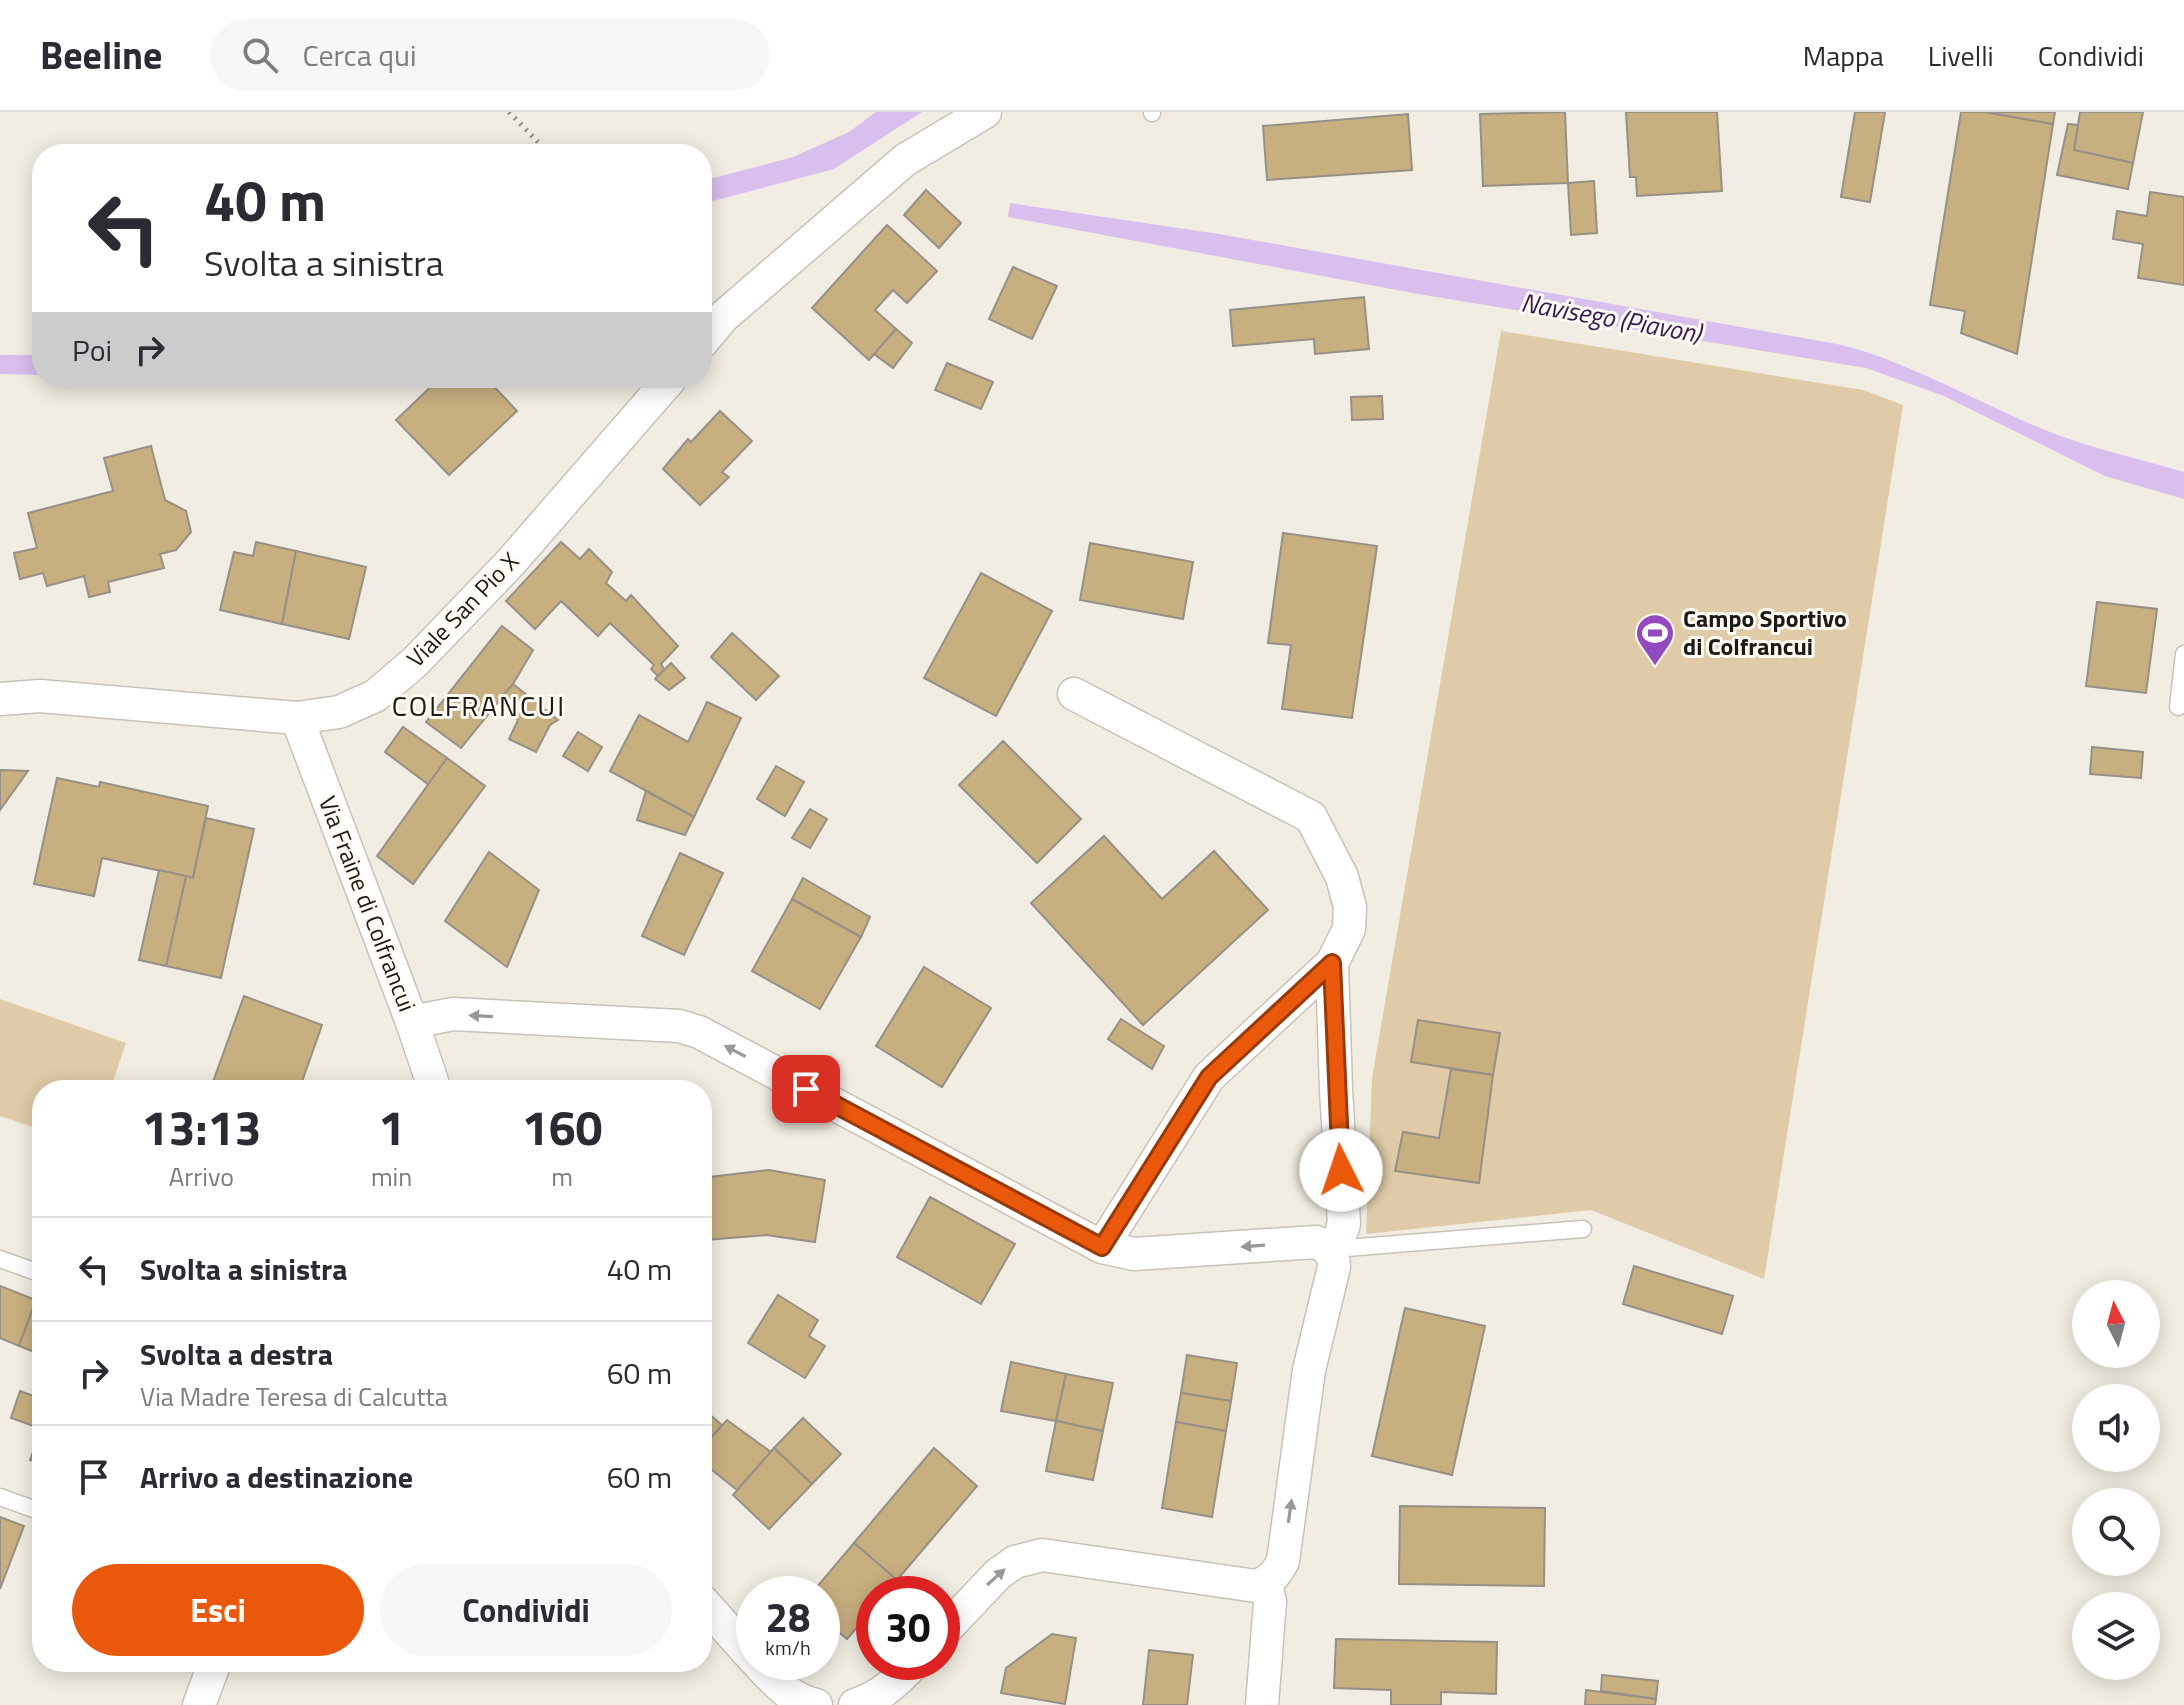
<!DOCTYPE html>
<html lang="it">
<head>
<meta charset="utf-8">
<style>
  :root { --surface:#fff; --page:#f7f7f7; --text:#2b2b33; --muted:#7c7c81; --line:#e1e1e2; --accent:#ea580c }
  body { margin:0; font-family:"Titillium Web",sans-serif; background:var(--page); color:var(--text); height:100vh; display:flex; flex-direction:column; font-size:30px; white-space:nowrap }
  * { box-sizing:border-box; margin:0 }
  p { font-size:26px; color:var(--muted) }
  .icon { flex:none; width:44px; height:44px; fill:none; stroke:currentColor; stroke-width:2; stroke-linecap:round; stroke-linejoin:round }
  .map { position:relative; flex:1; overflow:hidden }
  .details { position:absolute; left:32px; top:968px; width:680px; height:592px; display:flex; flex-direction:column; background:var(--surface); border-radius:32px; box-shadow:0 4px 20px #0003 }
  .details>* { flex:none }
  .top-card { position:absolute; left:32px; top:32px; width:680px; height:244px; border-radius:32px; box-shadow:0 4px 20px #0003; background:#fff; color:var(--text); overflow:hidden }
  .needle { width:52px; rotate:354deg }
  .fabs { position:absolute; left:2072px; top:1168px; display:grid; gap:16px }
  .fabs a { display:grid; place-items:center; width:88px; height:88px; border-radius:50%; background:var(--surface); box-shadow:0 4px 20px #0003; font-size:40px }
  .speed { position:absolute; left:736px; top:1464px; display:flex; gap:16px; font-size:40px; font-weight:700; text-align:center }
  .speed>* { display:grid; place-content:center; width:104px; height:104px; border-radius:50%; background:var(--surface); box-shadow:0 4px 20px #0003; line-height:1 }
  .speed small { font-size:20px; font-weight:400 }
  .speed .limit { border:12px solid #d22; background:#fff; color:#111 }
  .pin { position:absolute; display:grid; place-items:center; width:68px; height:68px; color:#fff; margin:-34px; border-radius:16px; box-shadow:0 4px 12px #0006 }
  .me { position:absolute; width:88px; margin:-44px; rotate:356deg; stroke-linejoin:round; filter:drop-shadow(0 0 6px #0008) }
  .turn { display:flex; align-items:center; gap:28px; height:168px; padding:0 40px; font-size:36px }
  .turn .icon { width:104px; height:104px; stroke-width:2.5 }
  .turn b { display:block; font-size:56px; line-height:68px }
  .then { display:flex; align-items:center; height:76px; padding:0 40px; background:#0003; gap:16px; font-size:30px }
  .eta { display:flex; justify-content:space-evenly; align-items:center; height:136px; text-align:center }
  .eta b { font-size:48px; font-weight:700; line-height:56px }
  .cta { display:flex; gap:16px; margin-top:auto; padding:16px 40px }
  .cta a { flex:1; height:92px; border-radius:48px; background:var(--accent); color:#fff; font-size:32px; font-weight:700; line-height:92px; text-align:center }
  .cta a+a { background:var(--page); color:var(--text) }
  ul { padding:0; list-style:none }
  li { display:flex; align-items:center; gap:24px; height:104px; padding:0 40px; border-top:2px solid var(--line) }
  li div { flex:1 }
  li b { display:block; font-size:30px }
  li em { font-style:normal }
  header { display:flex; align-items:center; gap:48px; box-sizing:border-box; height:112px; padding:0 40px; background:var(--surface); border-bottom:2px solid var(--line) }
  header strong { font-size:38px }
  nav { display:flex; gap:44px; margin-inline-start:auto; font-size:28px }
  .search { width:560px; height:72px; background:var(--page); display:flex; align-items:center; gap:20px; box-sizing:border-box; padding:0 28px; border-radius:44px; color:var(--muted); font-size:30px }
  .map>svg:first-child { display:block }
</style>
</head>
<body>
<header>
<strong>Beeline</strong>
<div class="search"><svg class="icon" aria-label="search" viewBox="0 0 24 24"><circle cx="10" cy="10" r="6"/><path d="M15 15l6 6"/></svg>Cerca qui</div>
<nav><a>Mappa</a><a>Livelli</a><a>Condividi</a></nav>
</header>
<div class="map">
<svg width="2184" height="1593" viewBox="0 0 2184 1593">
  <rect width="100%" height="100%" fill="#f2ede2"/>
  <g fill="#dfcba7">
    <polygon points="1501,219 1863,278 1903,293 1764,1167 1591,1098 1366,1122 1372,966"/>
    <polygon points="0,887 126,931 110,978 42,978 42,1018 0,1004"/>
  </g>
  <g fill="#d9bfee">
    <polygon points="876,0 922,0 834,57 702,92 702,69 793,45 849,20"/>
    <path d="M1010 91 1219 122 1842 233C1914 252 1980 292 2050 320 2093 337 2140 347 2184 360V387L2105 364 1944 284 1866 256 1418 182 1008 105Z"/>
    <polygon points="0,243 42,243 42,263 0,262"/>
  </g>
  <g fill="#c8af7f" stroke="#969087" stroke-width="2">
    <polygon points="1565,0 1568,71 1483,74 1480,2"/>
    <polygon points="1626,0 1717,0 1722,79 1637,84 1636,65 1630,65"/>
    <polygon points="1855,0 1885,0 1870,90 1841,85"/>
    <polygon points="1961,0 1985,0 2053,12 2017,242 1961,221 1965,199 1930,193"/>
    <polygon points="1985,0 2055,0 2053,12"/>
    <polygon points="2080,0 2143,0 2133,51 2074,38"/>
    <polygon points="1408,2 1412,58 1267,68 1263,14"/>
    <polygon points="2068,12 2078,13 2074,38 2133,51 2128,77 2057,63"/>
    <polygon points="1594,69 1597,121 1571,123 1568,71"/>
    <polygon points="926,78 961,111 939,136 904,103"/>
    <polygon points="2150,80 2184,85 2184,173 2138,166 2143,132 2113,127 2117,99 2147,104"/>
    <polygon points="887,113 937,159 907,191 893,178 875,198 896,217 869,248 812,196"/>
    <polygon points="1013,155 1057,174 1032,227 989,207"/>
    <polygon points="1364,185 1369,237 1315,242 1314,227 1233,234 1230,198"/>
    <polygon points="896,217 912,231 893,256 874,242"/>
    <polygon points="947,251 993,270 981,297 935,278"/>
    <polygon points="440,266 486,266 517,299 449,363 396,308"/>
    <polygon points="1382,284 1383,307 1352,308 1351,285"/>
    <polygon points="720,299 752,329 722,360 729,365 700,393 663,357 688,327 691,330"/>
    <polygon points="151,334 165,388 186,399 191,420 176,438 160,442 164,456 108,470 110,480 89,485 84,464 47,474 43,461 20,467 14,441 37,436 28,401 113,379 104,346"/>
    <polygon points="1283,421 1377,434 1352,606 1282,597 1291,533 1268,531"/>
    <polygon points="256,430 296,439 282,512 220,498 234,440 253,444"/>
    <polygon points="561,430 580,447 589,437 612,460 606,471 626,489 631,483 678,534 661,552 664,557 658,564 651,557 654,553 610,511 598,524 561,489 535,517 506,489"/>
    <polygon points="1090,431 1193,450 1183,507 1080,488"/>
    <polygon points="296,439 366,455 349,527 282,512"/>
    <polygon points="981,461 1052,499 996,604 924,566"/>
    <polygon points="2097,490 2157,497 2146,581 2086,574"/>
    <polygon points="502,514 533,538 513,572 461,636 426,610"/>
    <polygon points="732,521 779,564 756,588 711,545"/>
    <polygon points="671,551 685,566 669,578 655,567"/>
    <polygon points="513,572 558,608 550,613 536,640 509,627 518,608 499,588"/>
    <polygon points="707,590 741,606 694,705 610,659 639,603 688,630"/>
    <polygon points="403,615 447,646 429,673 385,640"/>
    <polygon points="578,620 602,635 588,659 563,644"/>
    <polygon points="1003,629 1081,707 1037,751 959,673"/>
    <polygon points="2092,635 2143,640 2141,666 2090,662"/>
    <polygon points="447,646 485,674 413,772 377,744"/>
    <polygon points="776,654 804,670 785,704 757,687"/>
    <polygon points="0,658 28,659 0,698"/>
    <polygon points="57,666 99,675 100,670 208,694 193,766 102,746 94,784 34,772"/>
    <polygon points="646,679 694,705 685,723 637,708"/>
    <polygon points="810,697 827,707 810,736 792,726"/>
    <polygon points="206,706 254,717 221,866 166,854 186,764 193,766"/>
    <polygon points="1104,724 1162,787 1214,739 1268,798 1143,913 1031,791"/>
    <polygon points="489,740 539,778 507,855 445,809"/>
    <polygon points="680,741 723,761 684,843 642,824"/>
    <polygon points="159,758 186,764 166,854 139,848"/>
    <polygon points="803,766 870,805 861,825 792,787"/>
    <polygon points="792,787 861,825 820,897 752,859"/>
    <polygon points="924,855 991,896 942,975 876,934"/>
    <polygon points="244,884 322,913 299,978 210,978"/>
    <polygon points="1121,907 1164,934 1152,957 1108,927"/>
    <polygon points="1418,908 1500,921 1493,963 1411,950"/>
    <polygon points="1451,957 1493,963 1479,1071 1395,1059 1403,1020 1439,1026"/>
    <polygon points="769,1058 825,1068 815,1130 766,1123 706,1128 702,1126 702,1066"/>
    <polygon points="930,1085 1015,1132 981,1192 897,1145"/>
    <polygon points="1634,1154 1733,1184 1722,1222 1623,1192"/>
    <polygon points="0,1174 36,1188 19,1234 0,1226"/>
    <polygon points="778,1183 818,1208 809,1224 825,1234 805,1266 748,1231"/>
    <polygon points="36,1188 42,1190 42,1243 19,1234"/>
    <polygon points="1405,1196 1485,1214 1452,1363 1372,1344"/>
    <polygon points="1187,1243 1237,1251 1231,1289 1181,1281"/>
    <polygon points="1011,1250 1066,1262 1056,1309 1001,1299"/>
    <polygon points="1066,1262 1113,1271 1103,1319 1056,1309"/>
    <polygon points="20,1279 42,1287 42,1317 11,1306"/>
    <polygon points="1181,1281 1231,1289 1226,1319 1176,1310"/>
    <polygon points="702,1296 722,1313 702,1336"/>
    <polygon points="803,1306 841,1342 812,1372 774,1336"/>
    <polygon points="727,1308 771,1340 737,1378 702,1350 702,1336"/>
    <polygon points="1056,1309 1103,1319 1093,1368 1046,1359"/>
    <polygon points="1176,1310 1226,1319 1212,1405 1162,1396"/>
    <polygon points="42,1316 42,1352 30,1348"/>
    <polygon points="774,1336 812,1372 769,1417 733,1383"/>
    <polygon points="934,1336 977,1374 897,1468 854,1431"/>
    <polygon points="1400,1394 1545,1396 1544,1474 1399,1472"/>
    <polygon points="0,1405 24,1414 0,1477"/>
    <polygon points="854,1431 897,1468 885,1482 874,1482 874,1496 847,1527 822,1506 822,1482 811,1482"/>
    <polygon points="1052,1522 1076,1526 1065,1592 1001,1581 1006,1556"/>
    <polygon points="1336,1527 1497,1530 1496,1582 1441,1580 1441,1593 1391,1593 1391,1578 1334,1576"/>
    <polygon points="1149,1538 1193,1543 1187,1593 1143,1593"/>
    <polygon points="1602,1563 1658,1569 1656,1587 1601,1579"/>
    <polygon points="1586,1578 1656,1587 1655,1593 1585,1593"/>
  </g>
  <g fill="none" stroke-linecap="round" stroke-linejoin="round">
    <defs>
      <g id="service">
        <polyline points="1152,0 1152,1"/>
        <polyline points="2178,595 2184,542"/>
        <polyline points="1334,1137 1583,1117"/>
        <polyline points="0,1147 42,1162"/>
        <polyline points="0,1385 42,1400"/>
      </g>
      <g id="minor">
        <polyline points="702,230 723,205 905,48 985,0"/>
        <polyline points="1074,582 1311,705 1342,765 1350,795 1349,817 1332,851 1209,965 1102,1135"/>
        <polyline points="0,587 40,584 297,606 339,600 375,584 415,550 511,450 671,266"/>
        <polyline points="297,606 412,910 435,978"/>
        <path d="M412 910 453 902 679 914 699 920 1102 1135 1134 1142 1316 1130C1328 1135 1334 1142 1334 1155L1309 1258 1283 1449C1276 1462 1271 1469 1256 1474L1042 1443 1015 1450 998 1462 942 1521"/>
        <polyline points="1329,1138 1339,1126 1344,1112 1336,978 1332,851"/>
        <polyline points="702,1489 754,1547"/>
        <path d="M757 1550C774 1569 791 1588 816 1593"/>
        <polyline points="199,1593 215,1550"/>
        <path d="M855 1593C881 1585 897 1569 915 1550"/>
        <polyline points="1262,1593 1270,1490 1266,1471"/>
      </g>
    </defs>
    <use href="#service" stroke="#c8c2b8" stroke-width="19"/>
    <use href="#minor" stroke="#c8c2b8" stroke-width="35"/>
    <polyline stroke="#918d86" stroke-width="5" stroke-dasharray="2 6" stroke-linecap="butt" points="509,0 538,30"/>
    <use href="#service" stroke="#fff" stroke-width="16"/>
    <use href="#minor" stroke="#fff" stroke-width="32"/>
  </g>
  <defs><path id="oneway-solid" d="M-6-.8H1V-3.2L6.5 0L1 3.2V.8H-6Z" transform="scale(2)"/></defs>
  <g fill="#999897">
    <use href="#oneway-solid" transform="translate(481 904) rotate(-177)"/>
    <use href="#oneway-solid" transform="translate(735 939) rotate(-152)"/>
    <use href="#oneway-solid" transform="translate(1253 1134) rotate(176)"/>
    <use href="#oneway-solid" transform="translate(1290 1399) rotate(-82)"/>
    <use href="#oneway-solid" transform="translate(996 1465) rotate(-42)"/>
  </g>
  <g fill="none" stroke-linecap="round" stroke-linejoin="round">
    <defs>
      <polyline id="route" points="806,977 1102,1135 1209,965 1332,851 1341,1058"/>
    </defs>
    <use href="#route" stroke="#983908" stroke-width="20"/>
    <use href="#route" stroke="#ea580c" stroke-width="14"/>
  </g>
  <defs>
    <symbol id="stadium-pin" viewBox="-11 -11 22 30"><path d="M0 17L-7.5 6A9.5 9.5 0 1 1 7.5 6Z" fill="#924bbf" stroke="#fffaf2"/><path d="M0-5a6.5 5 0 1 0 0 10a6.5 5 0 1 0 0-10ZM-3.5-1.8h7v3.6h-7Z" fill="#fff"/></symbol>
  </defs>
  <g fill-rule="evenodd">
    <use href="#stadium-pin" x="1633" y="499" width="44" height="60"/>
  </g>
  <g text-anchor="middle" stroke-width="6" stroke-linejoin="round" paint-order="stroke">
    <g font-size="24" fill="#1c1a17" stroke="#fffaf2">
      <text transform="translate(463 498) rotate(-46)" y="8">Viale San Pio X</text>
      <text transform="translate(367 792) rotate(69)" y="8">Via Fraine di Colfrancui</text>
    </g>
    <g font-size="24" font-weight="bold" fill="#1c1a17" stroke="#fffaf2" text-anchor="start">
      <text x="1683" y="515">Campo Sportivo<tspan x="1683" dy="28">di Colfrancui</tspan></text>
    </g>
    <g font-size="26" font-style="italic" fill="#3a184f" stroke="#fffaf2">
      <text transform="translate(1611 206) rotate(10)" y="9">Navisego (Piavon)</text>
    </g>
    <g font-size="28" letter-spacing="2" fill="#1c1a17" stroke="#fffaf2">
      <text x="479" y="604">COLFRANCUI</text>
    </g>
  </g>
</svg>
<div class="fabs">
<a><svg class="needle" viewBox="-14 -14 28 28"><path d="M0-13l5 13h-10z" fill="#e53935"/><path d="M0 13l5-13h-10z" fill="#7c7c81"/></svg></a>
<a><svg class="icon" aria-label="sound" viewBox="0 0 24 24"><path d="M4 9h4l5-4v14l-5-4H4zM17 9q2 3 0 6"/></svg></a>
<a><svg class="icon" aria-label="search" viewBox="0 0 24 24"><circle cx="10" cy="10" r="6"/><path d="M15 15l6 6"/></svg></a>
<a><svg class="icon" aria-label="layers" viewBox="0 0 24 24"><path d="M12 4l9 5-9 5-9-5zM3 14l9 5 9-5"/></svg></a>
</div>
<div class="speed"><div>28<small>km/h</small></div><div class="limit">30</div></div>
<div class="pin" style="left:806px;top:977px;background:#d93025"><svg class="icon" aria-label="arrive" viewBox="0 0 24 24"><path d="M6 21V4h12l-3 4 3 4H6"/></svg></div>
<svg class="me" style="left:1341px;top:1058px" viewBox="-20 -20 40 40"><circle r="19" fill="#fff"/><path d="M0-13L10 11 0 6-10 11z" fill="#ea580c"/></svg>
<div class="top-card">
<div class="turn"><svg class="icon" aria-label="left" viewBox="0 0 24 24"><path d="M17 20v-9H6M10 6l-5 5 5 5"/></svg><div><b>40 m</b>Svolta a sinistra</div></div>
<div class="then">Poi<svg class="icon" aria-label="right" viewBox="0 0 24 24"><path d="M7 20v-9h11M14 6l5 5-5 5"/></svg></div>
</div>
<section class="details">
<div class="eta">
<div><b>13:13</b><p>Arrivo</p></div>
<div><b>1</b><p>min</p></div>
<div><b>160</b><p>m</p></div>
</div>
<ul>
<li><svg class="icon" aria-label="left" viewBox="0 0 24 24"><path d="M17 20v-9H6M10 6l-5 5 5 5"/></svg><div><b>Svolta a sinistra</b></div><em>40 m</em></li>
<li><svg class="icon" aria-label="right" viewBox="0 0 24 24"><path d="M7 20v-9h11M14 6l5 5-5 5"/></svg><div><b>Svolta a destra</b><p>Via Madre Teresa di Calcutta</p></div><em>60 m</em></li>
<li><svg class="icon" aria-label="arrive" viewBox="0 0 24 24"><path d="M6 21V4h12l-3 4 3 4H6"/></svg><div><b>Arrivo a destinazione</b></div><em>60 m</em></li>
</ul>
<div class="cta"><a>Esci</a><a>Condividi</a></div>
</section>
</div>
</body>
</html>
